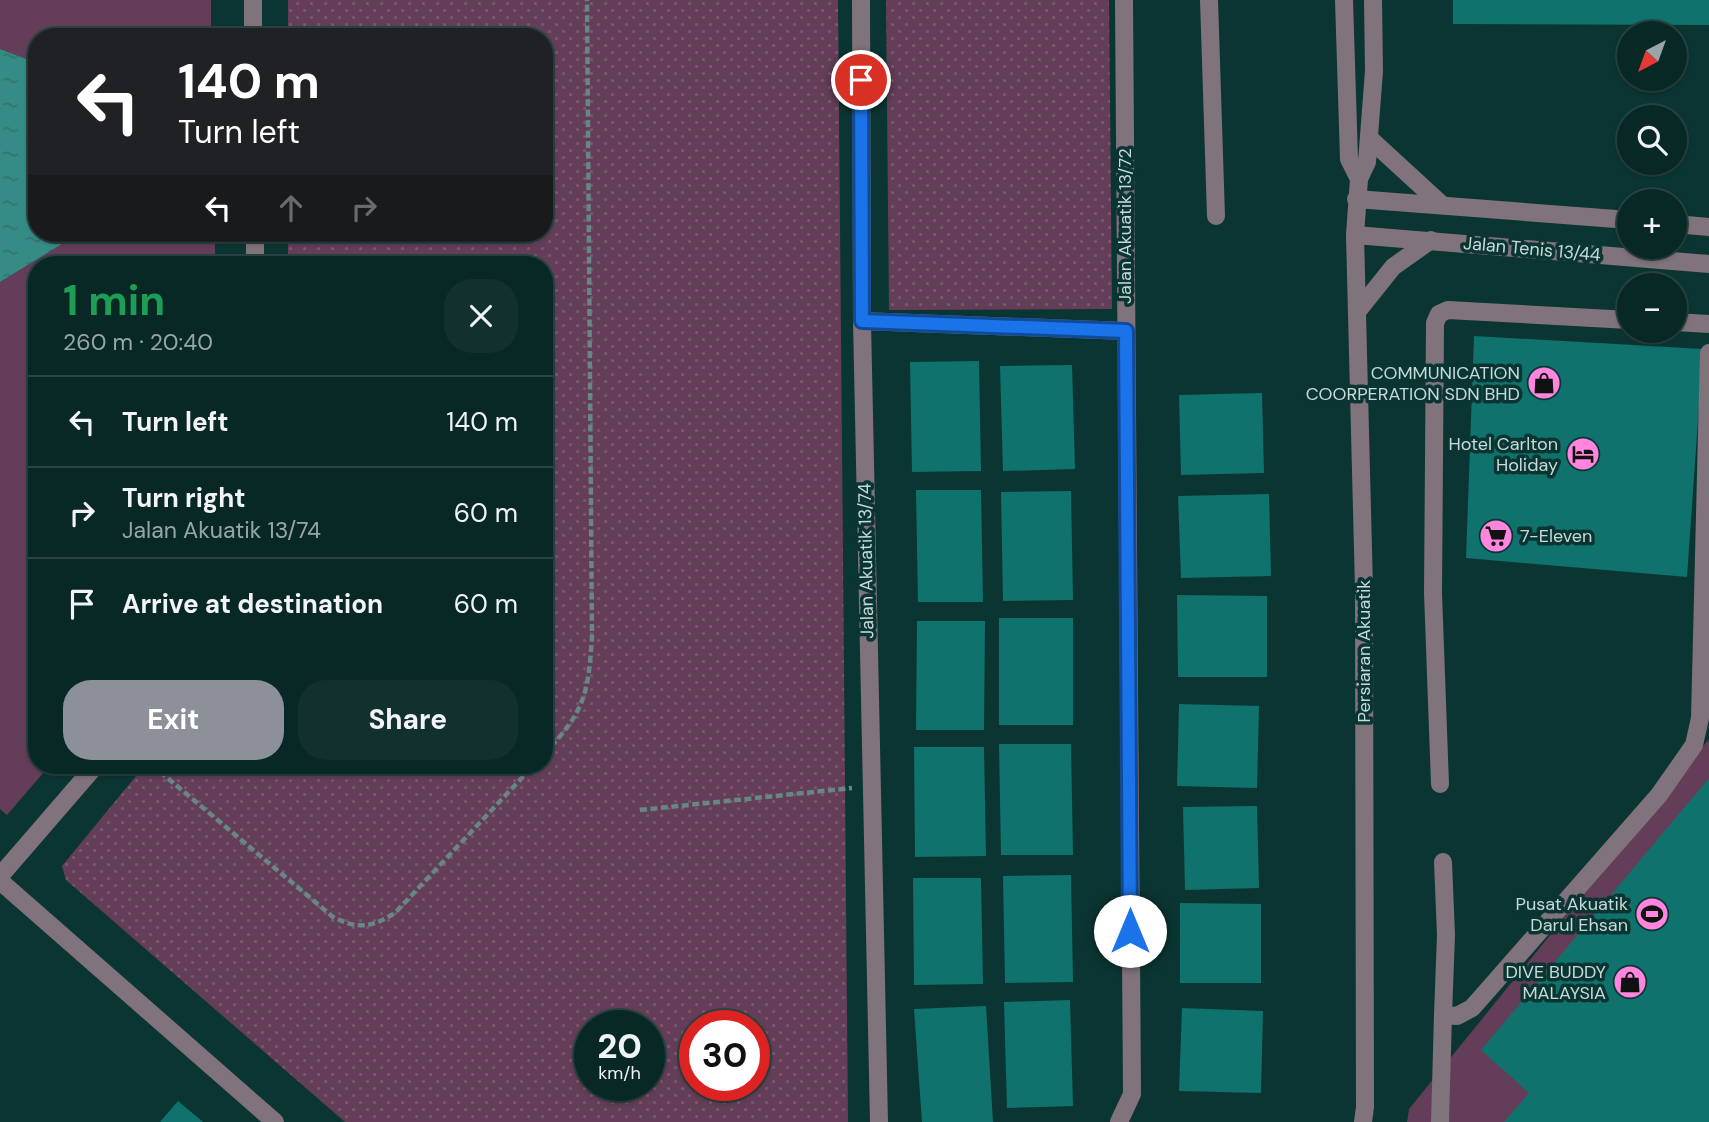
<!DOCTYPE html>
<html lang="en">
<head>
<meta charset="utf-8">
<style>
  :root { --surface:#082826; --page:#11302e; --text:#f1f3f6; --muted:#98a6a7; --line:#294443; --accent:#8c9099 }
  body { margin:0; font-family:"DM Sans",sans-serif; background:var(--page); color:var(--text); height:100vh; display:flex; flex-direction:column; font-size:26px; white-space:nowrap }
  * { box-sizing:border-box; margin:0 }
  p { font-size:23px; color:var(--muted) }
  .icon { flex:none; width:38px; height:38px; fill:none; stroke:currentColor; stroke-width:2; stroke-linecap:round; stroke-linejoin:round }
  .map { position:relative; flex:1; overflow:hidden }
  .side { position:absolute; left:28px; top:256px; width:525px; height:518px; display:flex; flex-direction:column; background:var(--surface); border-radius:28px; box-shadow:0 2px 5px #0004,0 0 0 2px var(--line) }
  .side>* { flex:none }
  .top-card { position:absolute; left:28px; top:28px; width:525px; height:214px; border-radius:28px; box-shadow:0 2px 5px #0004,0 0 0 2px var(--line); background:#202124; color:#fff; overflow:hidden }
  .needle { width:46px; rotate:221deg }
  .buttons { position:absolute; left:1617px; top:21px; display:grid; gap:14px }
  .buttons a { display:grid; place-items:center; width:70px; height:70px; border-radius:50%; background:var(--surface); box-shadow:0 2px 5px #0004,0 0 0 2px var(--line); font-size:35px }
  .speed { position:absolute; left:574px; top:1010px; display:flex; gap:14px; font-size:35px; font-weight:700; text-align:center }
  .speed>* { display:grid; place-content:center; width:91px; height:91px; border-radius:50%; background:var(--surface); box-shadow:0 2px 5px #0004,0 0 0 2px var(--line); line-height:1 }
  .speed small { font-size:18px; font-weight:400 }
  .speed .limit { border:10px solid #d22; background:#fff; color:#111 }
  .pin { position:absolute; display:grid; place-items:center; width:60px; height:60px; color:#fff; margin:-30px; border:4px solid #fff; border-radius:50%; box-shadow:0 2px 7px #0007 }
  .me { position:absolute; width:77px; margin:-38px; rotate:0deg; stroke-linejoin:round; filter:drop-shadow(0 0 5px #0008) }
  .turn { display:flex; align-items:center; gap:24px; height:147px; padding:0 35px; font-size:32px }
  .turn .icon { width:91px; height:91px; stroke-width:2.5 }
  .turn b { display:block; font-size:49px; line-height:60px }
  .lanes { display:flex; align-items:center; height:66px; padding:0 35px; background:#0003; justify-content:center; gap:35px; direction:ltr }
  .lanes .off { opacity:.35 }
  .round { display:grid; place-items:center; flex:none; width:74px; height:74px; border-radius:28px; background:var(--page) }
  .overview { display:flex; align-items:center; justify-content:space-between; height:119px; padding:0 35px }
  h1 { font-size:42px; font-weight:700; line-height:52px; color:#1e9e55 }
  .cta { display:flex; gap:14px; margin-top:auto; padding:14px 35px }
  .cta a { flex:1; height:80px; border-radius:28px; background:var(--accent); color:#fff; font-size:28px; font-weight:700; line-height:80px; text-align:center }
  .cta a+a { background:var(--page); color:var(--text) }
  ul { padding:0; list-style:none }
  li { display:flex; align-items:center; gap:21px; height:91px; padding:0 35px; border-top:2px solid var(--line) }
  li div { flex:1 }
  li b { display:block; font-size:26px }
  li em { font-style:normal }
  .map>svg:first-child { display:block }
</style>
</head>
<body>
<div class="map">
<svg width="1709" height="1122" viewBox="0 0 1709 1122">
  <defs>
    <pattern id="grass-dots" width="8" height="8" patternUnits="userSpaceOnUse" patternTransform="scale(1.75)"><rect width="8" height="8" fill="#643d58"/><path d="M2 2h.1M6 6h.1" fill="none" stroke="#79586f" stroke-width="1.8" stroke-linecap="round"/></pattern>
    <pattern id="water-ripples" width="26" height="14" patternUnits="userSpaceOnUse" patternTransform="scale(1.75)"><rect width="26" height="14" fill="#358c86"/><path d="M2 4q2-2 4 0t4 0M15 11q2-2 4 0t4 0" fill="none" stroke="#37726e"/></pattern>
  </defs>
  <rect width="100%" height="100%" fill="#0b3532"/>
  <g fill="url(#grass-dots)" fill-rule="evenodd">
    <path d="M288 0H838L848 1122H345L66 880 62 866 145 765H544V264H288V233H544V37H288ZM590 1026H649V1085H590ZM695 1026H754V1085H695Z"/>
    <polygon points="886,0 1109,0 1112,309 889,310"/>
  </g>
  <g fill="#643d58">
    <polygon points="0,0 211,0 211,37 37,37 37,63 0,49"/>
    <polygon points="80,233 215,233 215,264 37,264 37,765 50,765 7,815 0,809 0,282"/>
    <polygon points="1709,739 1709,1122 1407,1122 1409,1109"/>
  </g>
  <polygon fill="url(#water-ripples)" points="0,49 37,63 37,233 80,233 0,282"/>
  <g fill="#10726c">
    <polygon points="1453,0 1709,0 1709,25 1453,24"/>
    <polygon points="1474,336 1703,349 1687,577 1466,558"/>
    <polygon points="979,361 981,471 912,472 910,362"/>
    <polygon points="1072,365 1075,469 1003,471 1000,366"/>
    <polygon points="1262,393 1264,473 1181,475 1179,395"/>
    <polygon points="916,490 981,490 983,602 918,602"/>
    <polygon points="1071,491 1073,600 1003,601 1001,492"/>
    <polygon points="1269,494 1271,576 1181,578 1178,496"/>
    <polygon points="1177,595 1267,596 1267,677 1178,677"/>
    <rect x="999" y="618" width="74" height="107"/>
    <polygon points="917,621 985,621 984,730 916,730"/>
    <polygon points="1179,704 1259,706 1257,788 1177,786"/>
    <polygon points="999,744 1071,744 1073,855 1001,855"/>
    <polygon points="914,747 984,747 986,856 915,857"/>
    <polygon points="1709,778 1709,1122 1504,1122 1529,1093 1481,1050"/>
    <polygon points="1257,806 1259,888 1185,890 1183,807"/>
    <polygon points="1071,875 1073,982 1005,983 1003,876"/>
    <polygon points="913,878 981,878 983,984 914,985"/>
    <polygon points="1180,903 1261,904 1261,983 1180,983"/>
    <polygon points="1070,1000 1073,1106 1007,1108 1004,1002"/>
    <polygon points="986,1006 993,1122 922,1122 914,1009"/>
    <polygon points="1182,1008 1263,1011 1261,1093 1179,1091"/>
    <polygon points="178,1101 203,1122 160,1122"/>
  </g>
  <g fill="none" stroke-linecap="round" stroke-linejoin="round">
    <g stroke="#678784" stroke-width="4.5" stroke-dasharray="7 3.5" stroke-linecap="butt">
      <path d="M544 754C585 711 588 695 592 637L587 0"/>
      <path d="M152 765 333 917C359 930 372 927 395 913L534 765"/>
      <polyline points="640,810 852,788"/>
    </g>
    <g stroke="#80737b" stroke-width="18">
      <polyline points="253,0 253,37"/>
      <polyline points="861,0 862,321 879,1122"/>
      <polyline points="1209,0 1216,216"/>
      <polyline points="1344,0 1349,159 1359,179"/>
      <polyline points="1369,138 1442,205"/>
      <polyline points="1356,199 1629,220"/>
      <polyline points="1675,224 1709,227"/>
      <polyline points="255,233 255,264"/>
      <polyline points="1355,235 1709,264"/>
      <polyline points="1357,312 1393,267 1431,240"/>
      <polyline points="862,321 1126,331"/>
      <polyline points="1675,322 1709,324"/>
      <polyline points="1440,784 1433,593 1435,323 1439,314 1448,310 1629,320"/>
      <polyline points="1443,862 1446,935 1443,1015 1457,1016 1472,1008 1659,795 1694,745 1700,718 1709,353"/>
      <polyline points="0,876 96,765"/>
      <polyline points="0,881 275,1122"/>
      <polyline points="1119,1122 1132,1094 1124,0"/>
      <polyline points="1363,1122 1365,1107 1364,589 1355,235 1359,179 1367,162 1374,71 1373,0"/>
      <polyline points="1440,1122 1443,1015"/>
    </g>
  </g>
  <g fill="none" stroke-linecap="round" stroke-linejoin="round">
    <defs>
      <polyline id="route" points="861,80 862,321 1126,331 1130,931"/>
    </defs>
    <use href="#route" stroke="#114b97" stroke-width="18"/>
    <use href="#route" stroke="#1a73e8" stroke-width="12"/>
  </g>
  <defs>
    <symbol id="shop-disc" viewBox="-11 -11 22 22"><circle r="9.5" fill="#ff85de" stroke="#0b3532"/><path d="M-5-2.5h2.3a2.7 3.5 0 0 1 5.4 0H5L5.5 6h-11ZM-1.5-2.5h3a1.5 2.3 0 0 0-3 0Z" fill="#111"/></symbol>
    <symbol id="hotel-disc" viewBox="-11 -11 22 22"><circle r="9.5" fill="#ff85de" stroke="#0b3532"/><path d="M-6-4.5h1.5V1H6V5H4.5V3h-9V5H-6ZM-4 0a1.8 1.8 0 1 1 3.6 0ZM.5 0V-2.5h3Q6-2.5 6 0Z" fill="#111"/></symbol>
    <symbol id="supermarket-disc" viewBox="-11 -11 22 22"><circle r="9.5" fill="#ff85de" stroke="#0b3532"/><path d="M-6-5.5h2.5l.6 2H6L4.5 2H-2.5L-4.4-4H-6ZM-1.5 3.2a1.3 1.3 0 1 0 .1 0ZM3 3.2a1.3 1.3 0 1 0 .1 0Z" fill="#111"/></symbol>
    <symbol id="stadium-disc" viewBox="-11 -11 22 22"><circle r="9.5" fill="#ff85de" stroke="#0b3532"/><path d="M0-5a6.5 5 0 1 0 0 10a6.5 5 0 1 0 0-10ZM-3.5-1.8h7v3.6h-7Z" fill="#111"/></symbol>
  </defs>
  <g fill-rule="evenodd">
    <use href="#shop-disc" x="1525" y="364" width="38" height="38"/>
    <use href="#hotel-disc" x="1564" y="435" width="38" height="38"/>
    <use href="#supermarket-disc" x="1477" y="517" width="38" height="38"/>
    <use href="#stadium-disc" x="1633" y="895" width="38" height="38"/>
    <use href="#shop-disc" x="1611" y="963" width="38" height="38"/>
  </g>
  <g text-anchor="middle" stroke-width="7" stroke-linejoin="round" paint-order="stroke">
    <g font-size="18" fill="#c6dbd8" stroke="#0b3532">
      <text transform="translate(1125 226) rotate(-90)" y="6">Jalan Akuatik 13/72</text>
      <text transform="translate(1532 249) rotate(5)" y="6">Jalan Tenis 13/44</text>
      <text transform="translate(866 561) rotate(-91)" y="6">Jalan Akuatik 13/74</text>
      <text transform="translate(1364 651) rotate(-90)" y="6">Persiaran Akuatik</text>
    </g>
    <g font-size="18" fill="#c6dbd8" stroke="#0b3532" text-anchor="end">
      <text x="1520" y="379">COMMUNICATION<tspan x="1520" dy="21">COORPERATION SDN BHD</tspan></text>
      <text x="1558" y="450">Hotel Carlton<tspan x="1558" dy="21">Holiday</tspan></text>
      <text x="1520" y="542" text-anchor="start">7-Eleven</text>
      <text x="1628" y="910">Pusat Akuatik<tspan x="1628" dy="21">Darul Ehsan</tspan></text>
      <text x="1606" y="978">DIVE BUDDY<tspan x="1606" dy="21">MALAYSIA</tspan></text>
    </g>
  </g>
</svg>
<div class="buttons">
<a><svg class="needle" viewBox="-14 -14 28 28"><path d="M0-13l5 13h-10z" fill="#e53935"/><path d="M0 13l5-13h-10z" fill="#98a6a7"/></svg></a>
<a><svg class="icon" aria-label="search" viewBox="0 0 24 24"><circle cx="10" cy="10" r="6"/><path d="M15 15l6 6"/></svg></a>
<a>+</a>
<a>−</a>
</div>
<div class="speed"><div>20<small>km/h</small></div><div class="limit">30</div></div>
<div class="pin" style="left:861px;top:80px;background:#d93025"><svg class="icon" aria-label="arrive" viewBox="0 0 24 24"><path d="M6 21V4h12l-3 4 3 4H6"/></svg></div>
<svg class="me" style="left:1130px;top:931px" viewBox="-20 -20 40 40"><circle r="19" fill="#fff"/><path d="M0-13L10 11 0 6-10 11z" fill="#1a73e8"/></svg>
<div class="top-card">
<div class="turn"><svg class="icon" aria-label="left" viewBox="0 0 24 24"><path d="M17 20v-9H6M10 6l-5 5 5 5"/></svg><div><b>140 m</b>Turn left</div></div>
<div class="lanes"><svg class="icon" aria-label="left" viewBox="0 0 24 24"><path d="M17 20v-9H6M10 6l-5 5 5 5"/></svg><svg class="icon off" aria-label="ahead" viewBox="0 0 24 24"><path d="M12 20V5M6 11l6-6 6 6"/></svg><svg class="icon off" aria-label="right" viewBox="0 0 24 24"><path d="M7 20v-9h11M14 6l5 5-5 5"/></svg></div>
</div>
<section class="side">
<div class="overview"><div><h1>1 min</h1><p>260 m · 20:40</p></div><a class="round"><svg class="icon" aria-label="close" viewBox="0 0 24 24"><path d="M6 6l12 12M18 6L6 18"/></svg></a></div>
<ul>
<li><svg class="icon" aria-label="left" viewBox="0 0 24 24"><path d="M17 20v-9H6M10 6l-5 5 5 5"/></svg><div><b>Turn left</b></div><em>140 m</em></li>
<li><svg class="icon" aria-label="right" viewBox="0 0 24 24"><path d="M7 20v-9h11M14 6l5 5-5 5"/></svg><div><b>Turn right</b><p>Jalan Akuatik 13/74</p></div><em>60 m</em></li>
<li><svg class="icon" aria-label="arrive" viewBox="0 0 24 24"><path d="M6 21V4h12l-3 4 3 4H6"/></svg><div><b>Arrive at destination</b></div><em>60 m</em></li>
</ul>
<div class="cta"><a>Exit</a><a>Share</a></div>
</section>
</div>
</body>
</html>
